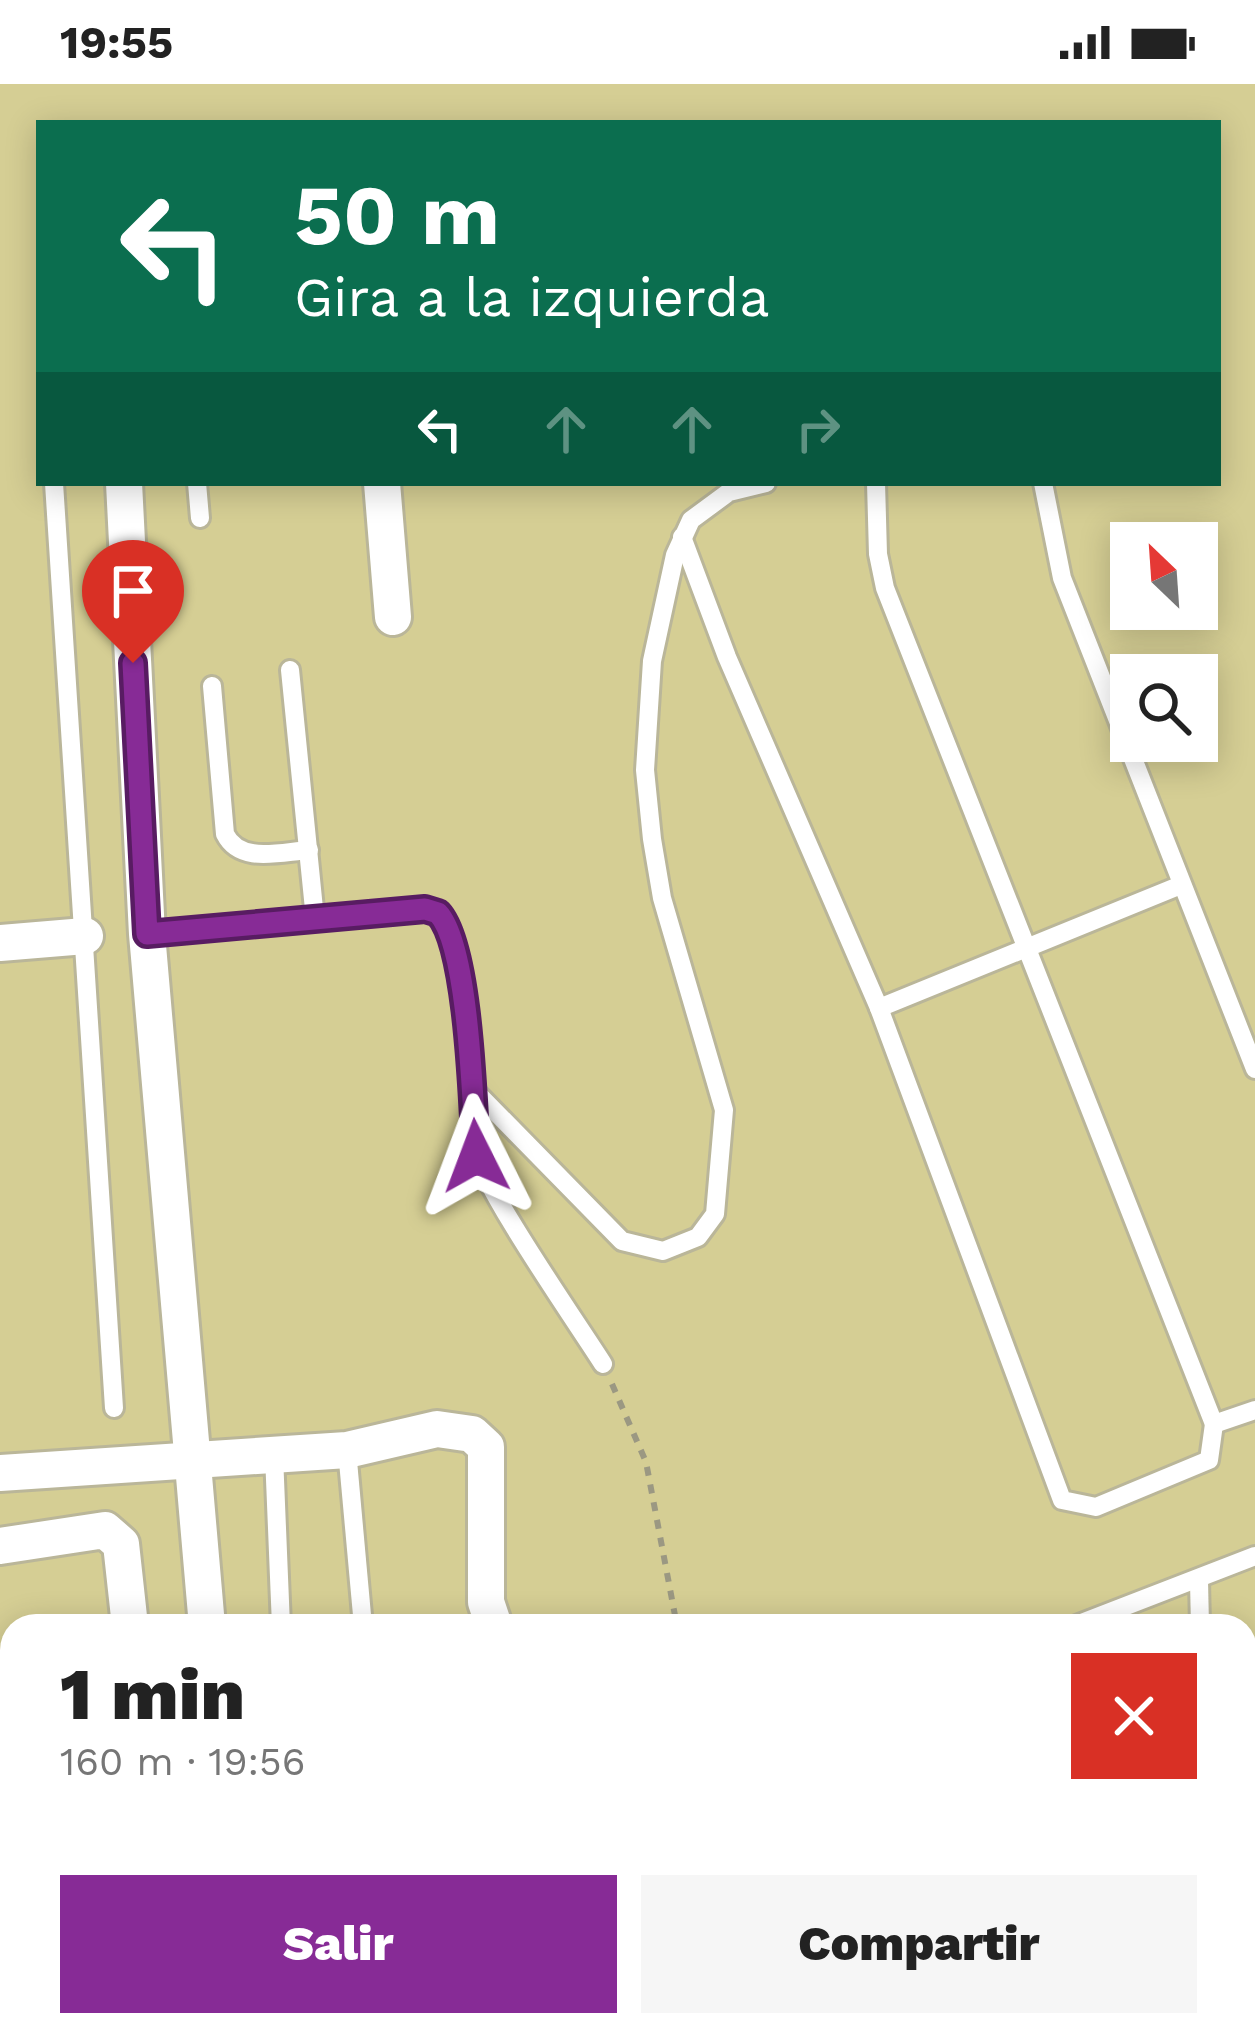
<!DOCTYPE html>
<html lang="es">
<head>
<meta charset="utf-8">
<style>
  :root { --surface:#fff; --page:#f6f6f6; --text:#222; --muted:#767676; --accent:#872b96 }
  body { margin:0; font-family:"Work Sans",sans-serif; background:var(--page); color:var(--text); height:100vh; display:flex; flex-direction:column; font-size:45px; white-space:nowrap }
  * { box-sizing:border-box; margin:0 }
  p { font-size:39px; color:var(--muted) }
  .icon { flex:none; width:66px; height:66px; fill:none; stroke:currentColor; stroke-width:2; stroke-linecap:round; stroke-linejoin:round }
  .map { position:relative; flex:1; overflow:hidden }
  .details { position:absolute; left:0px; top:1530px; width:1257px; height:423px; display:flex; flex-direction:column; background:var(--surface); border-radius:36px 36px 0 0; box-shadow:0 6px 30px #0003 }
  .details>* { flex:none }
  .guide { position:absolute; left:36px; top:36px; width:1185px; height:366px; border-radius:0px; box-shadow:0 6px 30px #0003; background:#0b6e4f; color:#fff; overflow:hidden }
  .needle { width:78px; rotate:335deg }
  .tools { position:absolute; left:1110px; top:438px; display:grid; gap:24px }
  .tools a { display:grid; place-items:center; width:108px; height:108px; border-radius:0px; background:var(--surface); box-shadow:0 6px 30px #0003; font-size:60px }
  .pin { position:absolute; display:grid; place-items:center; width:102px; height:102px; color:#fff; margin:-123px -51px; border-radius:50% 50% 50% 0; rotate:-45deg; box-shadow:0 0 12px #0007 }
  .pin .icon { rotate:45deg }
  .me { position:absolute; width:132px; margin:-66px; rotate:357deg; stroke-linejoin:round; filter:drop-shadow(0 0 9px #0008) }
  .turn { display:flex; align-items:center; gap:42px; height:252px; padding:0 60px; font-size:54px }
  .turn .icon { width:156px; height:156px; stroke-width:2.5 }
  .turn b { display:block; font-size:84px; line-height:102px }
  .lanes { display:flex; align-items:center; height:114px; padding:0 60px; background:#0003; justify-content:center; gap:60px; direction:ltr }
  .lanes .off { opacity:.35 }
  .round { display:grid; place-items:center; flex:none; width:126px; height:126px; border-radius:0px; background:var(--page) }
  .headline { display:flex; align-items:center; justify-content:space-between; height:204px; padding:0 60px }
  h1 { font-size:72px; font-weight:800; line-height:90px }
  .primary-button { display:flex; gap:24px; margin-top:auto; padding:24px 60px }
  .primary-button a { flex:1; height:138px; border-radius:0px; background:var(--accent); color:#fff; font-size:48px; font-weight:800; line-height:138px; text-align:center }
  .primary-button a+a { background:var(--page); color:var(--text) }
  .status { display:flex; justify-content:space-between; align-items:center; height:84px; padding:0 60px; background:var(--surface); direction:ltr }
  .status svg { height:33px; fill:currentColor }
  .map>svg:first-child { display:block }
</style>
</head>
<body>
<div class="status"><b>19:55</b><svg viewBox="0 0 49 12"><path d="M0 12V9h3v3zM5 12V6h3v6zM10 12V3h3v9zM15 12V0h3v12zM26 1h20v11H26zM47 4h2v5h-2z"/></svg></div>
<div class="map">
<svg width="1255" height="1951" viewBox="0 0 1255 1951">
  <rect width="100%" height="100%" fill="#e4e1c2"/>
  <path fill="#d5ce94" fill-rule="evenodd" d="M0 0H1255V1951H0ZM39 39H1218V399H39ZM1131 459H1197V525H1131ZM1131 591H1197V657H1131ZM12 1542H1245V1941H12Z"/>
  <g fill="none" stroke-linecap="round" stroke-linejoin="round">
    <defs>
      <g id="service">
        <polyline points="54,399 114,1324"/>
        <polyline points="197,399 200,434"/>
        <polyline points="876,399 878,470 885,504 1214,1340 1255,1326"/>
        <polyline points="1043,399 1062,494 1255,985"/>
        <polyline points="682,453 727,573 879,924 1062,1416 1096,1423 1209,1376 1214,1340"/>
        <polyline points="290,586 315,835"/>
        <path d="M212 602 225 750C240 780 279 768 309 766"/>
        <path d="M147 850 425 825 438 829C471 865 469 1012 475 1065 479 1098 579 1242 603 1280"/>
        <polyline points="879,924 1181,801"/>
        <polyline points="472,1004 622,1157 663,1167 698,1153 715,1130 724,1026 662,814 652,755 645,686 652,577 675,471 691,436 729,408 766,399"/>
        <polyline points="347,1366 363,1542"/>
        <polyline points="274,1371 281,1542"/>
        <polyline points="1199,1497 1200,1542"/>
        <polyline points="1074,1542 1255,1472"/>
        <polyline points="1031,1941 1031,1951"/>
        <polyline points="1204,1941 1204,1951"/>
      </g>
      <g id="minor">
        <polyline points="124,399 147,850 207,1542"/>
        <polyline points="382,399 393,533"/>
        <polyline points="0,859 85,852"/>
        <polyline points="0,1389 347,1366 437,1345 472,1350 486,1363 486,1518 494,1542"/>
        <polyline points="0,1462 105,1446 121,1460 130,1542"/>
        <polyline points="0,1602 12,1601"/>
        <polyline points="0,1670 12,1670"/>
        <polyline points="0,1843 12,1839"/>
        <polyline points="387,1941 391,1951"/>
        <polyline points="779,1941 785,1951"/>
        <polyline points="74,1951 101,1941"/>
        <polyline points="316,1951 338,1943"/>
      </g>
    </defs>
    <use href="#service" stroke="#bab699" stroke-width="24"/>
    <use href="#minor" stroke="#bab699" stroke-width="42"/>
    <polyline stroke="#9b9882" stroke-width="6" stroke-dasharray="9 9" stroke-linecap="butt" points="612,1300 646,1378 677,1542"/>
    <use href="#service" stroke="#fff" stroke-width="18"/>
    <use href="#minor" stroke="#fff" stroke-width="36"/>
  </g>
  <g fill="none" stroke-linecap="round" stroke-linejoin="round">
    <defs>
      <path id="route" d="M133 579 147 850 425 825 438 829C469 862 473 1022 476 1072"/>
    </defs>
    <use href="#route" stroke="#581c62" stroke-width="30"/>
    <use href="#route" stroke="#872b96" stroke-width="21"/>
  </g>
</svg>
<div class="tools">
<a><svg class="needle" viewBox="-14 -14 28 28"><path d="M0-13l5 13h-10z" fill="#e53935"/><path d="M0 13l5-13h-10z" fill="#767676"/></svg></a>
<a><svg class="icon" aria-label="search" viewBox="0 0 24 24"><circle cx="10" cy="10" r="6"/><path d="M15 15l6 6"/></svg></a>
</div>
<div class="pin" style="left:133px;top:579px;background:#d93025"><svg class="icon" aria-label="arrive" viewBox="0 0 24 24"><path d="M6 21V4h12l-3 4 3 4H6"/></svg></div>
<svg class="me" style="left:476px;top:1072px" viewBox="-20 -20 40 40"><path d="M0-17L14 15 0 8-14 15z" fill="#872b96" stroke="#fff" stroke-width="4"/></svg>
<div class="guide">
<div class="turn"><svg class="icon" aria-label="left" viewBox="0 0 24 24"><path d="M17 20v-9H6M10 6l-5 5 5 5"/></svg><div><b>50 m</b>Gira a la izquierda</div></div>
<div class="lanes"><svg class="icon" aria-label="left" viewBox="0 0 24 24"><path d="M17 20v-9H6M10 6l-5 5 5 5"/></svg><svg class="icon off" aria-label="ahead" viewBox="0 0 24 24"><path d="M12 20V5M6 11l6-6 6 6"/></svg><svg class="icon off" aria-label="ahead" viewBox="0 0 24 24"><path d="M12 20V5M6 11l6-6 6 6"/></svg><svg class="icon off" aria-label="right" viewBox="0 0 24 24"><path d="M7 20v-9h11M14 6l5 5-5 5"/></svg></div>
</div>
<section class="details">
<div class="headline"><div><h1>1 min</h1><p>160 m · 19:56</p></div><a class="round" style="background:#d93025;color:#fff"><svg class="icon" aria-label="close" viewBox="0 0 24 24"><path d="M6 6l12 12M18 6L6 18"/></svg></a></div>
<div class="primary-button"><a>Salir</a><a>Compartir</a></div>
</section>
</div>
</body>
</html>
